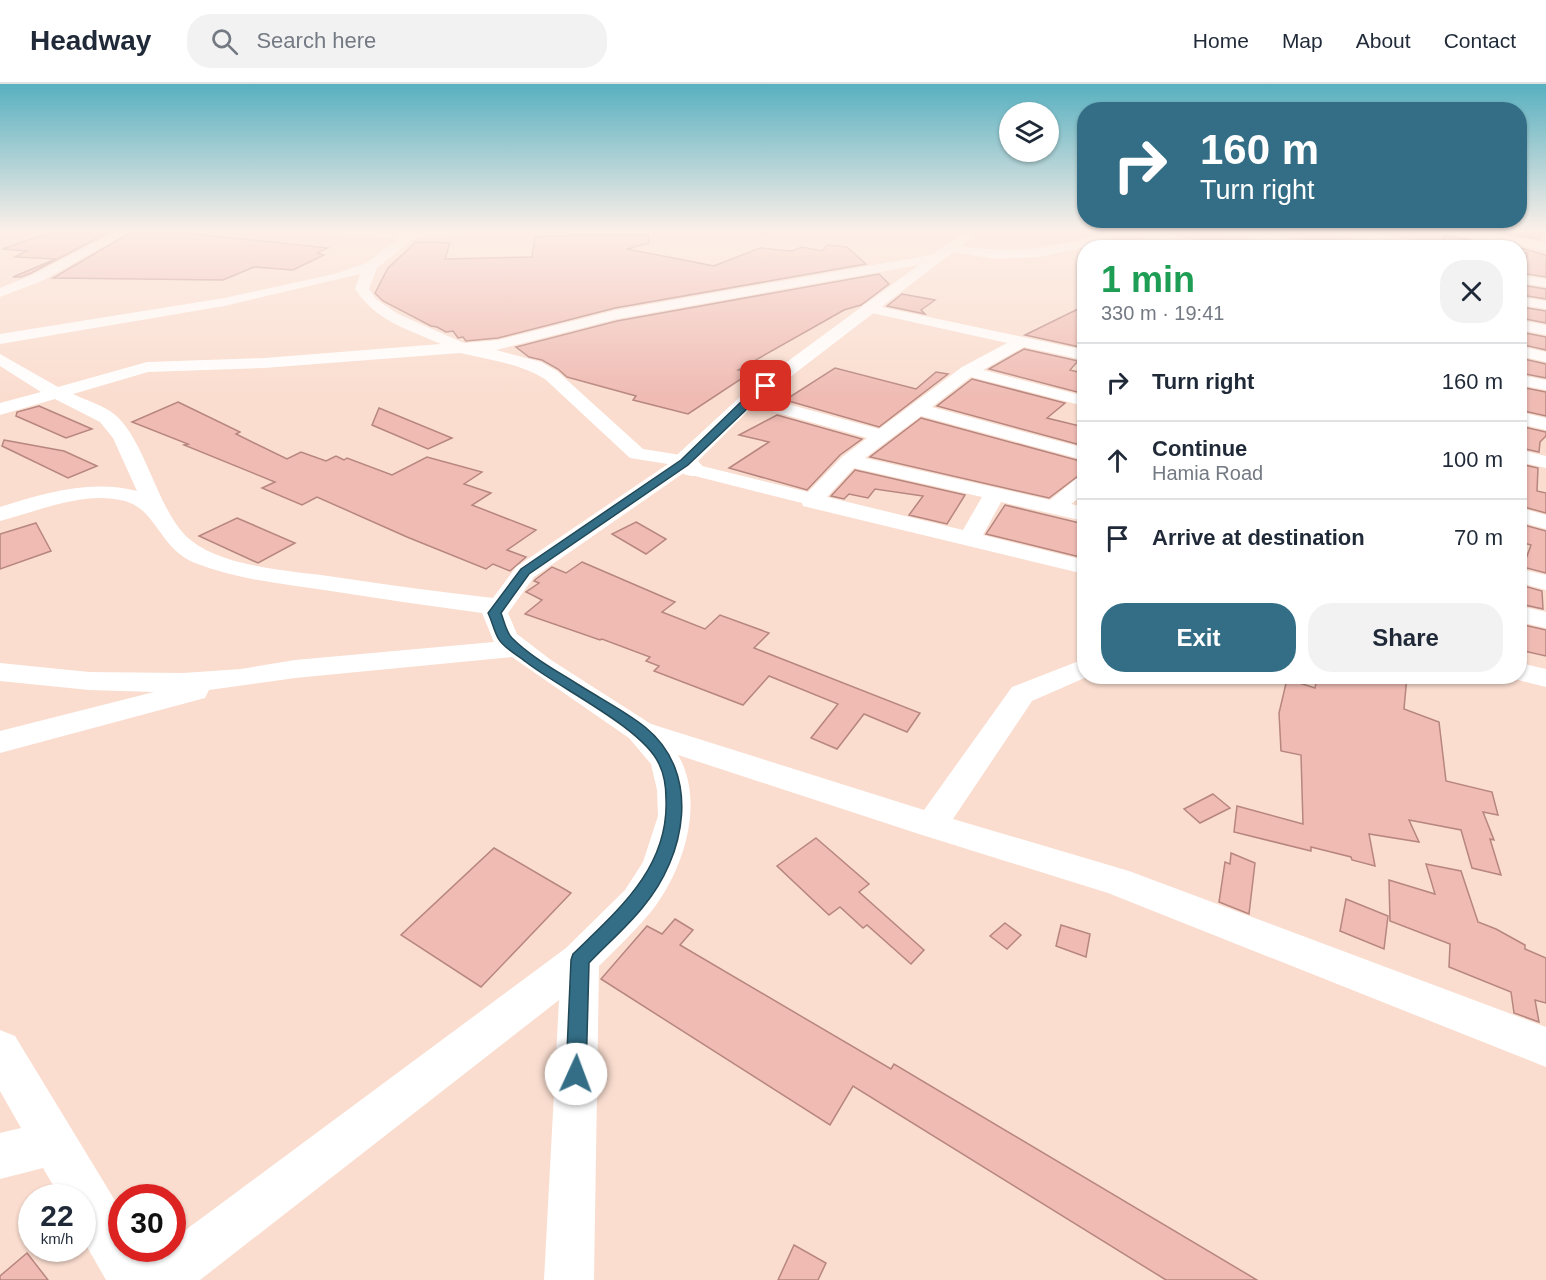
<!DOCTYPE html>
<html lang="en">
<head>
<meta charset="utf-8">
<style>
  :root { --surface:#fff; --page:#f2f2f3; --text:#1f2937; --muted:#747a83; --line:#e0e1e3; --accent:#336e86 }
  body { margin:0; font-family:Arial,sans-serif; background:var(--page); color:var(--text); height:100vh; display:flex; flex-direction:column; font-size:22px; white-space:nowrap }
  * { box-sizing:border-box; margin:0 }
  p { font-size:20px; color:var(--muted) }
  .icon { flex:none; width:33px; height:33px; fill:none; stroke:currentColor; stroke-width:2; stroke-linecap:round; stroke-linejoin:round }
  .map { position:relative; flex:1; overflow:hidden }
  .panel { position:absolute; left:1077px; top:156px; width:450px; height:444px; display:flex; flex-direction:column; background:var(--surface); border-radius:24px; box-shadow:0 2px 4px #0004 }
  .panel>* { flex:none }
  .guide { position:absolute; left:1077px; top:18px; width:450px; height:126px; border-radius:24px; box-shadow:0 2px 4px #0004; background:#336e86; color:#fff; overflow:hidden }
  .fabs { position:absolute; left:999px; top:18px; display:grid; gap:12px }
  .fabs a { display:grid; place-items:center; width:60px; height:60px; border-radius:50%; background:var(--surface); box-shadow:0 2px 4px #0004; font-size:30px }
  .speed { position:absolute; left:18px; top:1100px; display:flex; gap:12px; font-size:30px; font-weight:700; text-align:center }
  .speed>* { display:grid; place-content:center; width:78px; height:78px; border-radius:50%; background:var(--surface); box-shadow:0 2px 4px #0004; line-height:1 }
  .speed small { font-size:15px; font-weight:400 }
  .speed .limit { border:9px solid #d22; background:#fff; color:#111 }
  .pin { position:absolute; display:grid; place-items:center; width:51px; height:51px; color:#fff; margin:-26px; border-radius:12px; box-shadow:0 3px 9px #0006 }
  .me { position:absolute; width:66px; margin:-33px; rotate:2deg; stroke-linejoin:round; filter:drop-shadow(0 0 4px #0008) }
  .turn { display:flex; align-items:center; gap:21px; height:126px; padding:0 24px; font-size:27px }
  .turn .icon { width:78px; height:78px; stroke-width:2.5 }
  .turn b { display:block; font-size:42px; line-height:51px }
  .round { display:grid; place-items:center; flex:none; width:63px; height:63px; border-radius:24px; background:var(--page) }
  .headline { display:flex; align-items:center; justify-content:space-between; height:102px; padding:0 24px }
  h1 { font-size:36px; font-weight:600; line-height:45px; color:#1e9e55 }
  .cta { display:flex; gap:12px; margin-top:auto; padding:12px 24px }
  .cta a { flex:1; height:69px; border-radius:24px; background:var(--accent); color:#fff; font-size:24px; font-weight:600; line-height:69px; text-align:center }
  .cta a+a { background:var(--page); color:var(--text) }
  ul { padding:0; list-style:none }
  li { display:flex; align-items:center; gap:18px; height:78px; padding:0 24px; border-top:2px solid var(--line) }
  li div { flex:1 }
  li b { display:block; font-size:22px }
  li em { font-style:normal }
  header { display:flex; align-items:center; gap:36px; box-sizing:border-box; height:84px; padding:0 30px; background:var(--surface); border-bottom:2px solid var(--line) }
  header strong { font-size:28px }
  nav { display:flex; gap:33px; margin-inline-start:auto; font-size:21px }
  .search { width:420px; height:54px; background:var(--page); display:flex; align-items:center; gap:15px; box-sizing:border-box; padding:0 21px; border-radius:24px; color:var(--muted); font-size:22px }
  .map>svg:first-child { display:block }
</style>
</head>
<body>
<header>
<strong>Headway</strong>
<div class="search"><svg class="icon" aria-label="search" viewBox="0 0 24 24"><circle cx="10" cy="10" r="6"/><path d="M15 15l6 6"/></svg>Search here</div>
<nav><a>Home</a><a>Map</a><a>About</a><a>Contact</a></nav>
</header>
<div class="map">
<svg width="1546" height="1196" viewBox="0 0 1546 1196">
  <rect width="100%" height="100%" fill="#faddcf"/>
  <g fill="#efbbb3" stroke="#b7867f" stroke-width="1.5">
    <polygon points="58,146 113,146 31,189 21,193 13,193 56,175 15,173 27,167 2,165"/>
    <polygon points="135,146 156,146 328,164 317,169 324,171 293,186 254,183 223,196 53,194"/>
    <polygon points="1482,146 1545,146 1539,155"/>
    <polygon points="573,151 648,151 649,159 627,165 714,182 760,164 792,167 802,163 822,167 827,161 847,163 866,180 615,224 498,254 466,257 463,253 458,254 453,247 446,248 437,243 431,242 383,217 375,209 388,184 416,158 450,159 445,175 532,173 535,153"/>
    <polygon points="1444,152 1446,152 1516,164 1479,164 1444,159"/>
    <polygon points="1520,164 1546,171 1546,193 1520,189 1528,169 1520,169"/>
    <polygon points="879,190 889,200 861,221 844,226 738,286 750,289 688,330 633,316 636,312 567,293 558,285 542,276 529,273 516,263 617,237"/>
    <polygon points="1520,201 1546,205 1546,215 1520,211"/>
    <polygon points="902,210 935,216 921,226 925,230 887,222"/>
    <polygon points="1084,222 1084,264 1025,251"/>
    <polygon points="1520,223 1546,227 1546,239 1520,234"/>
    <polygon points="1520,248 1546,253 1546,266 1520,260"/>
    <polygon points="1024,265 1078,277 1070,286 1082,289 1079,292 1084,293 1084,302 1077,308 989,285"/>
    <polygon points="1520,274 1546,280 1546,294 1520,289"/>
    <polygon points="835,284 916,305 936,288 948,290 879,343 785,316"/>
    <polygon points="972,295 1065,319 1047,334 1084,343 1084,362 937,322"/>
    <polygon points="1520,303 1546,308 1546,332 1520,326"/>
    <polygon points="178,318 240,348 236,350 287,375 301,368 326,377 336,372 344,376 347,374 392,391 427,373 482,388 464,400 491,409 472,421 536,446 507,466 526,473 510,487 493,480 486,485 407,453 317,413 302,421 262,404 275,398 184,361 188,360 132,338"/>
    <polygon points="39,322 92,345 66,354 16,332 17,328"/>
    <polygon points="379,324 452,354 428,365 372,341"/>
    <polygon points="777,331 862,355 840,371 807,406 729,384 769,358 739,351"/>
    <polygon points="921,334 1084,378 1084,383 1078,392 1049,414 870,373"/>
    <polygon points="1520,342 1546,348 1546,352 1540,358 1539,368 1520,364"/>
    <polygon points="4,356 64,367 97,382 68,394 2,362"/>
    <polygon points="1520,380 1538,384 1537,407 1546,409 1546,429 1520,422"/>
    <polygon points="855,386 965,411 947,440 909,431 923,412 875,405 868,414 849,410 844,415 831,412"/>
    <polygon points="1005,421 1084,440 1079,455 1084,456 1084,474 986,450"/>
    <polygon points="237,434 295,459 258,479 199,452"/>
    <polygon points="636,438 666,455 646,470 612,450"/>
    <polygon points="36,439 51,467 0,485 0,450"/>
    <polygon points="1520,440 1546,447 1546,489 1523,483 1531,461 1520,458"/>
    <polygon points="582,478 675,518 662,528 705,545 720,531 769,549 754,564 920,629 907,648 864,630 837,665 811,654 838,620 769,592 743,621 654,587 659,582 646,577 650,573 602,555 600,556 525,530 542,516 526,508 539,499 534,497 536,495 552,483 566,489"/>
    <polygon points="1520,501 1542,507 1543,525 1520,520"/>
    <polygon points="1520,540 1546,546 1546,572 1520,566"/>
    <polygon points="1317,592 1407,592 1404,625 1439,638 1446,697 1492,708 1498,731 1483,728 1494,756 1490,755 1501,791 1472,784 1461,746 1409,736 1419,758 1369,750 1375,782 1352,776 1351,773 1311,763 1311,767 1234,748 1237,722 1303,740 1301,671 1281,667 1279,629 1287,595 1315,604"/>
    <polygon points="1213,710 1230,724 1200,739 1184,725"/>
    <polygon points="816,754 869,800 859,808 924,866 911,880 867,841 863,844 840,823 829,831 777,782"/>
    <polygon points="494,764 571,809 481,903 401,851"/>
    <polygon points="1231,769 1255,779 1249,830 1219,818 1225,778 1230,780"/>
    <polygon points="1426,780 1461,787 1478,838 1496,845 1525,861 1525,865 1546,874 1546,919 1535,916 1539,938 1514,929 1511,908 1449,883 1450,860 1390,837 1389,796 1435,810"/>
    <polygon points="1346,815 1388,832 1384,865 1340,847"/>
    <polygon points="675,835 693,846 680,861 891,985 894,980 1257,1196 1166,1196 853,1002 830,1041 601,895 647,842 662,850"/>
    <polygon points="1005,839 1021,851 1007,865 990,852"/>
    <polygon points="1061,841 1090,850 1086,873 1056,862"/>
    <polygon points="794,1161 826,1179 818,1196 778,1196"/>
    <polygon points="27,1169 48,1196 0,1196 0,1192"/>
  </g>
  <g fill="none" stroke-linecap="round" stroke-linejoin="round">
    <g fill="#fff" fill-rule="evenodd">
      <polygon points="118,146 133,146 42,197 0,213 0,204 32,191"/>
      <path d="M315 146H480L474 150 416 153 377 184 369 205 376 215 398 230 464 259 498 256 616 226 936 170 941 171 943 174 941 177 936 178 617 235 496 266 541 278 557 287 643 365 693 373 696 377 694 380 808 408 842 373 867 354 743 319 740 315 743 311H755L879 345 962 283 1007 259 863 227 861 224 863 221 868 220 1084 266V276L1024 263 983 286 1084 312V322L971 293 932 323 1084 364V376L921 332 865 374 1050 416 1076 395 1084 394V410L1071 420 1084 423V437L1001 418 983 451 1084 476V490L803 422 802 419 687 390 685 388 534 493 508 529 517 550 551 576 651 640 924 726 1012 603 1084 575V592H1089L1032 617 953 735 1129 787 1546 943V983L1108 809 919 750 678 671C706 719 683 788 650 829 634 848 616 865 599 882L594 1196H544L559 916 200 1196H106L82 1154V1113H60L43 1084 0 1095V1049L21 1044 0 1007V946L15 952 122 1128V1164H143L149 1173 162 1164H172V1156L566 864 625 806 643 778 658 732 657 706 651 680 629 654 512 573 295 594 209 606 205 614 0 669V647L154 608 89 606 0 597V579L89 588 183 589 241 585 295 576 494 558 482 529C429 522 377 514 324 506 281 500 236 495 195 479 159 464 157 426 125 417 84 406 39 427 0 437V423C44 409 91 395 137 407L113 354 100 338 55 315 0 331V319L41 308 0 282V270L58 303 147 278 264 274 441 260C407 245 376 237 355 205L360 190 224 222 0 260V250L224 214 334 190 366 179 399 154 321 150ZM460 269C490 276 518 279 545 295L630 374 668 380 516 483 493 514C440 508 387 501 335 493 291 486 216 484 184 450 156 420 144 354 114 330 103 321 85 316 73 310L148 288 264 284ZM854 384 982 413 963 446 827 413Z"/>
      <path d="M1114 146H1143L1216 160 1222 164H1194L1126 150 1086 163 1040 173 997 175 945 167 944 164 950 160C1011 172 1056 165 1114 146Z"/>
      <polygon points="1217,146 1243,146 1325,160 1331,164 1301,164 1223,150"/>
      <polygon points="1324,146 1352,146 1438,160 1444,164 1412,164 1330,150"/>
      <polygon points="1440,146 1468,146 1546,158 1546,166 1446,150"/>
      <polygon points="1520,191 1546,195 1546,203 1520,199"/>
      <polygon points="1520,213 1546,217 1546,225 1520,221"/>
      <polygon points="1520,236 1546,241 1546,251 1520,246"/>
      <polygon points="1520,262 1546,268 1546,278 1520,272"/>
      <polygon points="1520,291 1546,296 1546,306 1520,301"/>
      <polygon points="1520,328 1546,334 1546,346 1520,340"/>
      <polygon points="1520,366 1546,372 1546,384 1520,378"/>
      <polygon points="1520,424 1546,431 1546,445 1520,438"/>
      <polygon points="1520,485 1546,491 1546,506 1520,499"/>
      <polygon points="1520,522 1546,528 1546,544 1520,538"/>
      <polygon points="1520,579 1546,585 1546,603 1510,594 1509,592 1520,592"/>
    </g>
    <path fill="#fff" fill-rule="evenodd" d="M966 146H982L756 319 698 377 706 386 703 391C689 395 666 387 678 370L742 311Z"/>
  </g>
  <linearGradient id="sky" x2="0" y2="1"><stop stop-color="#58b0c0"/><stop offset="0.47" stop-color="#fdf0e9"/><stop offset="1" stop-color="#fdf0e9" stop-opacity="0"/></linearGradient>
  <rect width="1546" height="313" fill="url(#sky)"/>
  <path fill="#336e86" stroke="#214857" stroke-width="1.5" d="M763 300 771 302 688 381 529 490 501 529C504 536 506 548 512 554 531 573 557 587 579 601 601 615 625 627 645 643 702 689 686 772 643 823 627 843 607 860 589 879L586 990 583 997 576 1000 569 997 566 990 571 876 573 870C618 826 669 784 666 715 666 704 664 690 659 680 643 644 559 604 526 578 518 571 503 564 498 554 494 547 492 537 488 529L521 485 681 376 746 313Z"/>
</svg>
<div class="fabs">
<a><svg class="icon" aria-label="layers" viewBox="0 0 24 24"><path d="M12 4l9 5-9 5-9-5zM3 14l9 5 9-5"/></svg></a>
</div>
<div class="speed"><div>22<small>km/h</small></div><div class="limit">30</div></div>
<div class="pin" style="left:766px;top:302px;background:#d93025"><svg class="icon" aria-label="arrive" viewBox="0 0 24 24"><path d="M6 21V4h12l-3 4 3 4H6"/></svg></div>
<svg class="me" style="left:576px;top:990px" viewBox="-20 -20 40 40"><circle r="19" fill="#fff"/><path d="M0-13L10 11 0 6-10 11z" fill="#336e86"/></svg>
<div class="guide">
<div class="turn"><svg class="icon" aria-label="right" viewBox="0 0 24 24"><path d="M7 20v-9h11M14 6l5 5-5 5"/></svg><div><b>160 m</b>Turn right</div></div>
</div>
<section class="panel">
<div class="headline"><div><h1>1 min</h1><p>330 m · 19:41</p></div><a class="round"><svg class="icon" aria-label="close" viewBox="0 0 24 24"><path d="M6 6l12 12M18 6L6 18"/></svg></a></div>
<ul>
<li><svg class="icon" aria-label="right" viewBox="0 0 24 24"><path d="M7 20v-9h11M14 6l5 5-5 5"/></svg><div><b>Turn right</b></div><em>160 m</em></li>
<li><svg class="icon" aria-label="ahead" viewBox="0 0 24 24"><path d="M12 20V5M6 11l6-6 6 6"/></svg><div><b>Continue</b><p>Hamia Road</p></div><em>100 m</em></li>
<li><svg class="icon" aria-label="arrive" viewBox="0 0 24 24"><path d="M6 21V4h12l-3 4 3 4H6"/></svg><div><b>Arrive at destination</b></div><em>70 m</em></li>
</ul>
<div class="cta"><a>Exit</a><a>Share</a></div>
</section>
</div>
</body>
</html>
